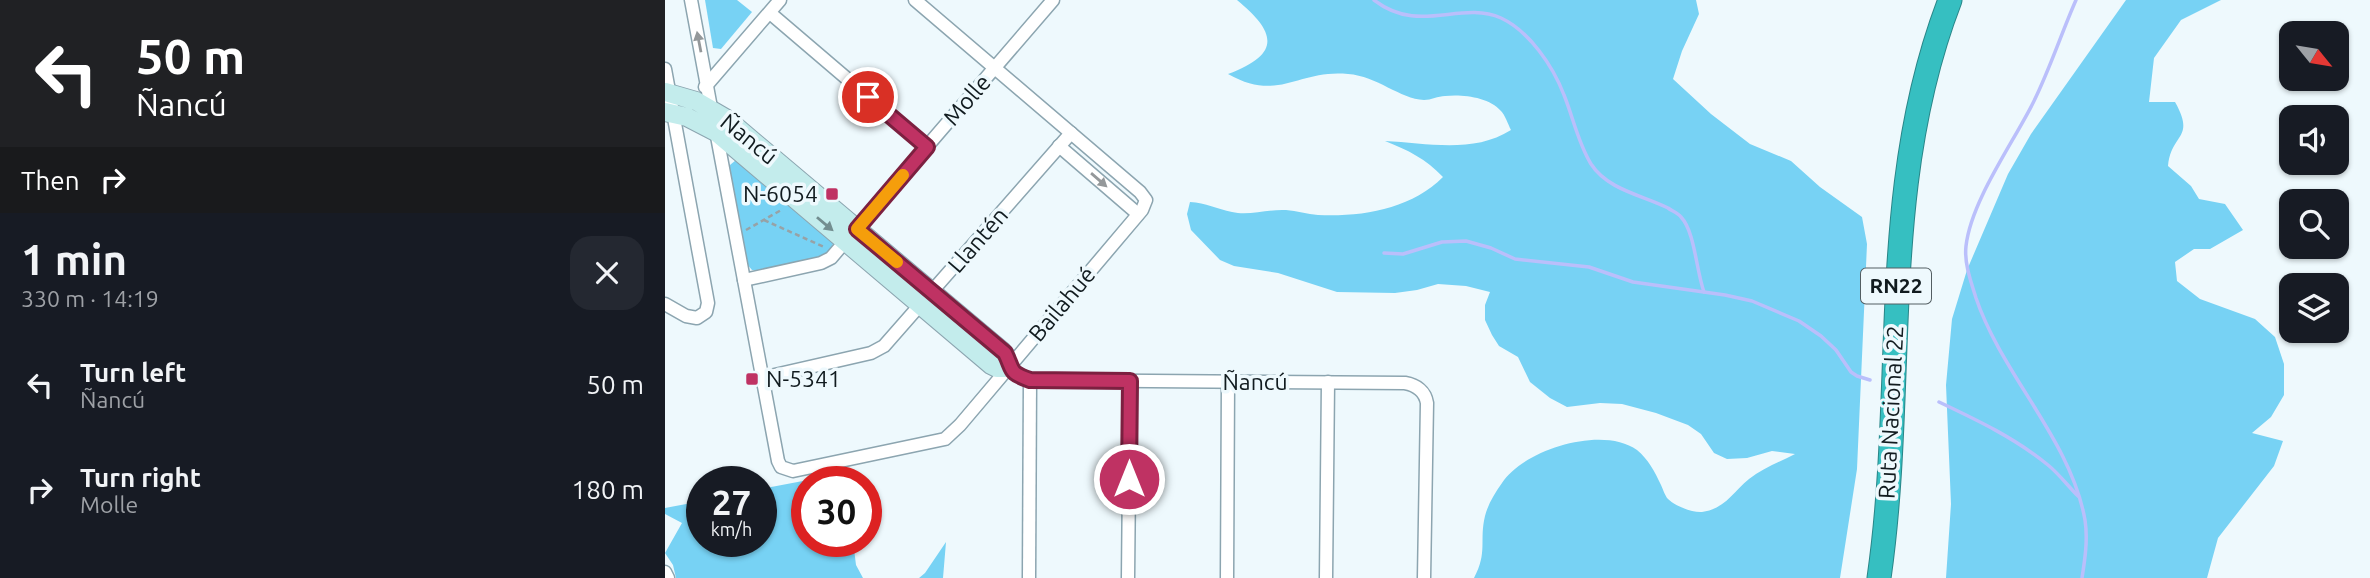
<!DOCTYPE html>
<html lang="en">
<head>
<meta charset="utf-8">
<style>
  :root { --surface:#171b24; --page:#242831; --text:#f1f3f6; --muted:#9ea1a6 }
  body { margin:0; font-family:Ubuntu,sans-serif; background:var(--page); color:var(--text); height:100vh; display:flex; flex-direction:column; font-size:26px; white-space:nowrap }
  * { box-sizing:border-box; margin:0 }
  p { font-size:23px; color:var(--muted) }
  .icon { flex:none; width:38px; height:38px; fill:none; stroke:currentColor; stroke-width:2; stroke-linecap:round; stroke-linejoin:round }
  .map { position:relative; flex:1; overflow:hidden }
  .panel { display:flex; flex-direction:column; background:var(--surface); width:665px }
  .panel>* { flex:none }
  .hud { background:#202124; color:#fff; overflow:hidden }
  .needle { width:46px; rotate:120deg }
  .tools { position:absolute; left:1614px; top:21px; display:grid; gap:14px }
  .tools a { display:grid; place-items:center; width:70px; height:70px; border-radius:14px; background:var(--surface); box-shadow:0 2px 5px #0004; font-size:35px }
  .speed { position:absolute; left:21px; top:466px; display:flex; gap:14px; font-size:35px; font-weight:700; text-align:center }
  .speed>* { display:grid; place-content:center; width:91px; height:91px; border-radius:50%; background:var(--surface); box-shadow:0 2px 5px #0004; line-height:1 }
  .speed small { font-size:18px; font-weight:400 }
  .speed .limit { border:10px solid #d22; background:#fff; color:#111 }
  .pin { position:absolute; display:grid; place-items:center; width:60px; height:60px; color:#fff; margin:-30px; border:4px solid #fff; border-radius:50%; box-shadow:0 2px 7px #0007 }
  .me { position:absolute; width:77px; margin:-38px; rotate:0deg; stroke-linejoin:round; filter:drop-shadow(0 0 5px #0008) }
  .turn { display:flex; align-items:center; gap:24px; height:147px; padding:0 21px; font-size:32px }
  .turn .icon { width:91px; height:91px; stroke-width:2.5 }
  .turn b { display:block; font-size:49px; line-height:60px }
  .then { display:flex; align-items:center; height:66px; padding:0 21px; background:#0003; gap:14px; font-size:26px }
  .round { display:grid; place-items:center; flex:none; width:74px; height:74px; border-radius:21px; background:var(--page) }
  .summary { display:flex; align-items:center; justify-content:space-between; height:119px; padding:0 21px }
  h1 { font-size:42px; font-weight:600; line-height:52px }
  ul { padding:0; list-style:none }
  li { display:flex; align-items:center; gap:21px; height:105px; padding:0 21px }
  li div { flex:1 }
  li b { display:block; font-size:26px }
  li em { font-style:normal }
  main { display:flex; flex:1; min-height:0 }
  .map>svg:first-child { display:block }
</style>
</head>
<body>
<main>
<section class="panel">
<div class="hud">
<div class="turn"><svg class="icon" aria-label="left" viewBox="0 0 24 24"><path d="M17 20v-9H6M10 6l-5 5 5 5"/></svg><div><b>50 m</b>Ñancú</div></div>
<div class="then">Then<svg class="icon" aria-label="right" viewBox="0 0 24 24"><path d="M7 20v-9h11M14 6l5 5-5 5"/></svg></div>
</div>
<div class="summary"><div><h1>1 min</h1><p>330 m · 14:19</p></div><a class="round"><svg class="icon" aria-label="close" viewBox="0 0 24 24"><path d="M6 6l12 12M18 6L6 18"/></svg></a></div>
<ul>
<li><svg class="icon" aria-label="left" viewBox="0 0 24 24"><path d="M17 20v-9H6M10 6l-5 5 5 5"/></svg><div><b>Turn left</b><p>Ñancú</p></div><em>50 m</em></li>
<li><svg class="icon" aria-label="right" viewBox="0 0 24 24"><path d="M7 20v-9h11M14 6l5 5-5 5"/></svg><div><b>Turn right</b><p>Molle</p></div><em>180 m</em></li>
</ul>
</section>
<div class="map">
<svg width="1705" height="578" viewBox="0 0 1705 578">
  <rect width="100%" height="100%" fill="#eef9fd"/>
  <g fill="#77d2f4">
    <polygon points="40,0 72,0 87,12 56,49 48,48"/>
    <path d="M572 0H1031L1034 14 1017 51 1008 79 1046 114 1085 144 1126 161 1155 187 1197 217 1202 244 1192 469 1175 578H809C823 552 814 541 820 516 823 504 830 493 837 483 859 449 938 425 972 450 983 459 990 472 996 485 998 489 1000 496 1003 499 1010 506 1028 513 1037 512 1060 509 1068 492 1084 479 1098 468 1115 462 1130 454L1107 451 1082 458 1062 459 1049 453 1036 434 1023 425 991 413 957 404 935 403 902 407 885 398 865 382 853 357 834 346 827 335 820 320V305L825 292 801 286 773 284 752 290 730 293 672 292 613 273 569 266 555 260 526 230 522 214 525 202C541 203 552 209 567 212 584 216 603 209 621 210 632 211 642 214 653 215 698 217 746 209 778 177 761 159 743 150 720 141 762 143 808 154 846 130 843 124 840 115 836 111 824 97 797 94 780 96 773 96 766 100 759 100 735 99 712 76 683 74 633 69 614 103 563 74 616 54 612 33 572 0Z"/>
    <path d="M1461 0H1556L1516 20 1489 58 1484 102H1510C1531 139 1506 133 1503 166L1526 186 1534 199 1560 204 1578 230 1545 249H1529L1510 262 1512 281 1535 299 1590 319 1610 337 1619 364V395L1606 417 1587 433 1618 441 1609 466 1553 538 1542 578H1281L1286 504 1281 385 1287 319 1302 270 1343 174 1366 134Z"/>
    <polygon points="71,160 169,242 162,256 93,271 87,270 81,263 65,170 65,165"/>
    <polygon points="180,473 181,481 142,481 142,541 188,541 191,565 198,578 11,578 8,565 0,553 17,523 0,514 0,508 37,501 37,541 96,541 96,489"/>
    <polygon points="281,542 278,578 254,578 260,573"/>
  </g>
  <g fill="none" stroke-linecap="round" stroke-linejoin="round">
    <g stroke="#babffb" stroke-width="3.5">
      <path d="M709 0C754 35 795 0 836 18 864 31 888 66 899 95 908 117 913 143 926 164 943 190 977 195 1003 208 1007 211 1013 213 1016 217 1030 232 1031 270 1039 292"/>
      <path d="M1411 0C1396 34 1385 69 1368 103 1348 143 1306 201 1301 246 1299 263 1306 282 1311 298 1337 375 1406 440 1420 520 1423 539 1420 559 1417 578"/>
      <polyline points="719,253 738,254 777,242 801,241 826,248 850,259 924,267 968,282 1060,295 1087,301 1134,321 1156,336 1171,350 1186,372 1192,376 1205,380"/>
      <path d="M1274 402C1312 420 1350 438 1383 465 1394 474 1403 486 1413 496"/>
    </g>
    <defs>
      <g id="street">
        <polyline points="26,0 47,113"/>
        <polyline points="105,13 262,147"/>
        <polyline points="0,69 43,303 41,312 32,318 21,316 0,304"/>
        <polyline points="40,87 115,0"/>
        <polyline points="51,131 113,461 116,467 128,471 280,439 295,425 477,210 481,200 475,192 250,0"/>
        <polyline points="394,146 473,214"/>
        <polyline points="79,280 156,263 166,258 388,0"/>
        <path d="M343 368 365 380 740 383C751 385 760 391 762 403L759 578"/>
        <polyline points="97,378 206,353 219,346 406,133"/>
        <polyline points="0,572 3,578"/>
        <polyline points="364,578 365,380"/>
        <polyline points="463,578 465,381"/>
        <polyline points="562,578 563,382"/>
        <polyline points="661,578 663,382"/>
      </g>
      <polyline id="secondary" points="0,92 31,101 62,119 337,351 342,357 343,368 332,368 326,365 51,132 22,117 0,112"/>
      <path id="highway" d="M1214 578C1242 383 1212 189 1285 0"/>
    </defs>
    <use href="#street" stroke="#8ca5b0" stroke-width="15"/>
    <use href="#secondary" stroke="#8ca5b0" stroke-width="20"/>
    <use href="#highway" stroke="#298688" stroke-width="25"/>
    <g stroke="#97a2a6" stroke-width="2.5" stroke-dasharray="5 3.5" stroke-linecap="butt">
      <polyline points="99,220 159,247"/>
      <polyline points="81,230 118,209"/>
    </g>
    <use href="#street" stroke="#fff" stroke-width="12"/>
    <use href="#secondary" stroke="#c3ecec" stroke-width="18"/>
    <use href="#highway" stroke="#36bfc1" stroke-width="23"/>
  </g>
  <defs><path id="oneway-solid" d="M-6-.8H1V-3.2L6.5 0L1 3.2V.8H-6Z" transform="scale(1.75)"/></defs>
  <g fill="#94989a">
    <use href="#oneway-solid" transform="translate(34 42) rotate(-101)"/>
    <use href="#oneway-solid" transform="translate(434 180) rotate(41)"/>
  </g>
  <use fill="#738e90" href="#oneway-solid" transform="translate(160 224) rotate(40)"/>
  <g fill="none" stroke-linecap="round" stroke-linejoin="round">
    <defs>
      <path id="route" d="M203 97 262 147 192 229 340 353C349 371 343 372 365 380L465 381 464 479"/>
    </defs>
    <use href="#route" stroke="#7c2040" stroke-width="18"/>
    <use href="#route" stroke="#bf3263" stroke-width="12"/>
    <polyline stroke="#f59e0b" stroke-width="12" points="232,262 192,229 238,175"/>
  </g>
  <g fill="#bf3263" stroke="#eef9fd" stroke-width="2.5">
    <rect x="160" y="187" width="14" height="14" rx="3.5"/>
    <rect x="80" y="372" width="14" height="14" rx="3.5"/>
  </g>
  <g text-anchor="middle" stroke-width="7" stroke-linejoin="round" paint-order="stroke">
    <rect fill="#eef9fd" stroke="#535e62" stroke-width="2" x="1196" y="268.5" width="70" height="35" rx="5"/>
    <g font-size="21" font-weight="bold" fill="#111b1f">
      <text x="1231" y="293">RN22</text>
    </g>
    <g font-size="23" fill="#111b1f" stroke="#eef9fd">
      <text transform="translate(302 100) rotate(-49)" y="8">Molle</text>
      <text transform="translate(84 139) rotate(39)" y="8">Ñancú</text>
      <text transform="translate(313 240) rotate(-49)" y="8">Llantén</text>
      <text transform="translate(397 304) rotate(-50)" y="8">Bailahué</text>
      <text x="590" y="390">Ñancú</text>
      <text transform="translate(1226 412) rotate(-87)" y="8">Ruta Nacional 22</text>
    </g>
    <g font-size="23" fill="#111b1f" stroke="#eef9fd" text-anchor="end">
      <text x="153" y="202">N-6054</text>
      <text x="101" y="387" text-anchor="start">N-5341</text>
    </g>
  </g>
</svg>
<div class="tools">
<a><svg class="needle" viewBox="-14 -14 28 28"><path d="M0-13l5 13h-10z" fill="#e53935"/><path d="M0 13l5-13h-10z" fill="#9ea1a6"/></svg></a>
<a><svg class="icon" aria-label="sound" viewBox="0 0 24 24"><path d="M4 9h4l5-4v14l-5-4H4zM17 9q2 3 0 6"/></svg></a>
<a><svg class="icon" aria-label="search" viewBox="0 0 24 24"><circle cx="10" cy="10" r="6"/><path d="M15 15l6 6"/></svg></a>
<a><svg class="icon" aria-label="layers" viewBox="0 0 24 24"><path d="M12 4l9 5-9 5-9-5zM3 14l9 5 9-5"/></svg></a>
</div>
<div class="speed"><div>27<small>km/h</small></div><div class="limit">30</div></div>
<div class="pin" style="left:203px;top:97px;background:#d93025"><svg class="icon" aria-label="arrive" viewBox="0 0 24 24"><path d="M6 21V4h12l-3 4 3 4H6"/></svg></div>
<svg class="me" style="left:464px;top:479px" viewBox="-20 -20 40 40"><circle r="17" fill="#bf3263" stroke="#fff" stroke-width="3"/><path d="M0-11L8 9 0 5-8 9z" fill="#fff"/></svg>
</div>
</main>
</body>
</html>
